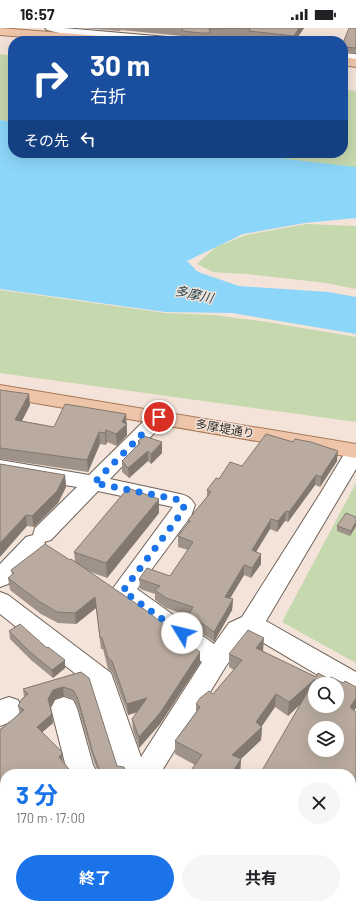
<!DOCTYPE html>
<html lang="ja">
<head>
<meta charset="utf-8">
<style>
  :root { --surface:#fff; --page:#f6f6f6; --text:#202124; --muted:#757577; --accent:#1a73e8 }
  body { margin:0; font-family:Barlow,"Noto Sans JP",sans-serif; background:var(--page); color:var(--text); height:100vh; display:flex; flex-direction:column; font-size:15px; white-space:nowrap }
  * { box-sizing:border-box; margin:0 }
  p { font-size:13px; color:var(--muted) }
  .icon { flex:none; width:22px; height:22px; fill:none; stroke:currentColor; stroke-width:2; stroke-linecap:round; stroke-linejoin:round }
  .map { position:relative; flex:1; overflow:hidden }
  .side { position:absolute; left:0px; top:741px; width:356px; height:140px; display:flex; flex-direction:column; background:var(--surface); border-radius:16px 16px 0 0; box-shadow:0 4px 16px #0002 }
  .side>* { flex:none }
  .hud { position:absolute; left:8px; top:8px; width:340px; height:122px; border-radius:16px; box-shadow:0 4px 16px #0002; background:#1a4fa0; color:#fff; overflow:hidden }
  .fabs { position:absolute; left:308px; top:649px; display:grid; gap:8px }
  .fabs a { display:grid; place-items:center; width:36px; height:36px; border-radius:50%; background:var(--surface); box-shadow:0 4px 16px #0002; font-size:20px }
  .pin { position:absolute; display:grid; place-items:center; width:34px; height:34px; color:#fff; margin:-17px; border:2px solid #fff; border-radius:50%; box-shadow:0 1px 4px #0007 }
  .me { position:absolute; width:44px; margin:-22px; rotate:306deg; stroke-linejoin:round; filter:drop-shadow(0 0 3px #0008) }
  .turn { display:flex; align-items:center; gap:14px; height:84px; padding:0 16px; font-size:18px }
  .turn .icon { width:52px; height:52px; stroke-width:2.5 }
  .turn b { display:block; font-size:28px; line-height:34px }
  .then { display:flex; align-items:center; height:38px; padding:0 16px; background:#0003; gap:8px; font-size:15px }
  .round { display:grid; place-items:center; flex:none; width:42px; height:42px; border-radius:21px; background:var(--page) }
  .overview { display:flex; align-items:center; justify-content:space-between; height:68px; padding:0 16px }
  h1 { font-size:24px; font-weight:700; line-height:30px; color:var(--accent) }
  .action { display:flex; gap:8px; margin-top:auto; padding:8px 16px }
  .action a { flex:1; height:46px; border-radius:24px; background:var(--accent); color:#fff; font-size:16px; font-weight:700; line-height:46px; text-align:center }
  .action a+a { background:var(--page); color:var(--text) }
  .status { display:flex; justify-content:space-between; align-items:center; height:28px; padding:0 20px; background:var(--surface); direction:ltr }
  .status svg { height:11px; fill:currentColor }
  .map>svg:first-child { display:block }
</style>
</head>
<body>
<div class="status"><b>16:57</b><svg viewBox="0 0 49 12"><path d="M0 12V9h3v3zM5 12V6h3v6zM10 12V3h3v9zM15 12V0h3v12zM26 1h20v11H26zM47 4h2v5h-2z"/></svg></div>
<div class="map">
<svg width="356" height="881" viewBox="0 0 356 881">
  <rect width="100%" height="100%" fill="#f3e3d8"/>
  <g fill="#c6d8ae">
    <polygon points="0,26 13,28 13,94 0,92"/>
    <polygon points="343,61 356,63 356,140 233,125 343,125"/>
    <polygon points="307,196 356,198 356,261 326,255 247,246 213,244 197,236 216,219 246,207"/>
    <polygon points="0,262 165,285 213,287 267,294 356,309 356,394 0,345"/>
    <polygon points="356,455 356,635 282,594"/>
  </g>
  <polygon fill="#8cd6fa" points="0,92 13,94 13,125 235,125 356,139 356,190 305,195 243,206 187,233 198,244 239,258 328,264 356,269 356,306 232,285 165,284 0,261"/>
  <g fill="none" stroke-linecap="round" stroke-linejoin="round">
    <defs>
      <g id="minor">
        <path d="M45 0H64L167 9 171 10 173 13C131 13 88 13 47 2Z"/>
        <polygon points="343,25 356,26 356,34 343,33"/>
        <path d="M159 383 166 385 169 389 166 393 110 451 180 466C188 468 191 470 195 477L191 488 137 561 214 616 229 595 242 589 320 466 349 418 356 416V441L266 593 356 644V667L337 659V656H333L250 607 247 609 226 638 160 746H119L91 658 0 586V564L8 567 111 645 141 729 202 634 115 569 111 563 173 479 98 463 51 512 44 514 45 515 42 521 8 556 0 559V536L26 509 33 507 35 500 77 459 0 446V432L89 447 152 385Z"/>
        <path d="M9 669 18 672 22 680C17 690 11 694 0 698V672Z"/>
        <polygon points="64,669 73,672 77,680 93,737 98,746 69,746 67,743 51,680 55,672"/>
        <polygon points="5,840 5,876 38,876 40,881 1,881 0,842"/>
        <polygon points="269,876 302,876 304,881 271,881"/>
      </g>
      <g id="major">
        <polygon points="0,0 112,9 116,10 118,13 71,13 0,7"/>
        <polygon points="343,29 356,31 356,39 343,37"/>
        <polygon points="0,357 356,416 356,430 0,369"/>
      </g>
    </defs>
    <use href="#minor" stroke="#6f6258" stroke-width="2"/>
    <use href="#major" stroke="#a7785a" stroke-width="2"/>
    <use href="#minor" fill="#fff" fill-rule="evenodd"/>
    <use href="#major" fill="#efc5aa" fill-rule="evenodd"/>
  </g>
  <g fill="#9f9389">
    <polygon points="81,0 304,0 295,13 270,13 249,10 249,8 209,9 209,13 200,13 182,11 182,8 121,2 120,3"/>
    <polygon points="356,0 356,25 343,24 343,15"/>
    <polygon points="0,362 30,377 22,393 54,399 126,386 127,407 117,418 107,414 106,417 100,416 88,444 0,431"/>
    <polygon points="138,413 162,425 151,436 148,433 129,450 122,444 122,433 138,416"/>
    <polygon points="337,433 320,459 315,457 288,494 285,493 277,504 270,501 256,524 261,526 261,536 251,550 244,547 230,570 233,571 232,582 214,614 189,596 189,588 166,580 155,572 155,566 140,561 139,551 170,548 188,522 178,519 178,508 188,495 188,492 207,469 207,462 219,451 242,438"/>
    <polygon points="0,436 65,447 66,459 58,475 34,499 27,498"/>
    <polygon points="159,485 107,550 88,543 200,635 160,696 139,720 133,702 132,691 137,684 128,687 112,644 108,641 103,621 101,621 96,580 76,596 58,595 41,586 10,562 8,550 12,547 11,542 70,532 75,534 74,524"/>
    <polygon points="356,489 356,498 350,508 337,503 337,498"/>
    <polygon points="9,603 47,620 65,640 53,650 31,632 10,611"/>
    <polygon points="263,623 356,684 356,759 351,769 351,746 300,676 288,688 275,679 262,698 261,712 241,731 240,745 239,746 189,746 195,737 175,726 175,713 196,684 196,676 213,666 234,642 229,639 229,626"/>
    <polygon points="81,644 117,738 125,746 99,746 94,734 78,680 74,671 64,668 55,671 50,679 53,695 42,704 5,839 0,841 0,701 20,686 18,678 24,669 23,661"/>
    <polygon points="356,822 356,849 351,847 351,832"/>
    <polygon points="356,851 356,860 354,859"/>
    <polygon points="87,876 176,876 176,880 175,881 105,881 104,879 102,881 92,881"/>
  </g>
  <g fill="#82786f">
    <polygon points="299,0 304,0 295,13 293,13 294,8"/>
    <polygon points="29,366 30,377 16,404 15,392"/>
    <polygon points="126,386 127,407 117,418 116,406"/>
    <polygon points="106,402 107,414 106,417 105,405"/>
    <polygon points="99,404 100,416 88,444 87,432"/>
    <polygon points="162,414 162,425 151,436 151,426"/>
    <polygon points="148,423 148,433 129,450 128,440"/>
    <polygon points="338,423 337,433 320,459 321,449"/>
    <polygon points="65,447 66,459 58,475 34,499 32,488"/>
    <polygon points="316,447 315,457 288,494 289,484"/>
    <polygon points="159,471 159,485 107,550 106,535"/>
    <polygon points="286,483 285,493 277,504 278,493"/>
    <polygon points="26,487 27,498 0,529 0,515"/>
    <polygon points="271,491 270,501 251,532 252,522"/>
    <polygon points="356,494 356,498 350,508 351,503"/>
    <polygon points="261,526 261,536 251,550 252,540"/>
    <polygon points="244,537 244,547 225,579 225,569"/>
    <polygon points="95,569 96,580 76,596 75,585"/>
    <polygon points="233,571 232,582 214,614 214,604"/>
    <polygon points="264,610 263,624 256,620"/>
    <polygon points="200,624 200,635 160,696 139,720 139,709"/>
    <polygon points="65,632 65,640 53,650 52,642"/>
    <polygon points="315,651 313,664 288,688 289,674"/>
    <polygon points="63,659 64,668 55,671 50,680 48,671 53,662"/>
    <polygon points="276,666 275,679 259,702 262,699 261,712 231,740 232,727"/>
    <polygon points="147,670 147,681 128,687 127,676"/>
    <polygon points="356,670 356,680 348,693 350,679"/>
    <polygon points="52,686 53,695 38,708 37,699"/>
    <polygon points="62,726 63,735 59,729"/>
    <polygon points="241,731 240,745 239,746 231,746"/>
    <polygon points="125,741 125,746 120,746 121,742"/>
    <polygon points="356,751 356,759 351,769 351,761"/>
    <polygon points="5,830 5,839 0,841 0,832"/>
    <polygon points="97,876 103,876 104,879 102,881 97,881 96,877"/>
    <polygon points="170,876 176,876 176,880 175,881 164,881"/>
  </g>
  <g fill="#b9ab9f" stroke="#82786f" fill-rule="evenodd">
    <polygon points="182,0 299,0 294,8 249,3 251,0 209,1 210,5 200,5 182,3"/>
    <polygon points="349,0 356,0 356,20 343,19 343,15"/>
    <polygon points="0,362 29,366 15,392 54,399 65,376 126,386 122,394 127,396 116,406 106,402 105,405 99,404 87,432 0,420"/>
    <polygon points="266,406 293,414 295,411 311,414 338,423 321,449 316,447 289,484 286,483 278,493 271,491 252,522 261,526 252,540 244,537 225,569 233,571 214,604 189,586 193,579 166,570 155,562 160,558 139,551 147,540 170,548 193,514 178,508 190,493 188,492 211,464 207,462 216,450 219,451 230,434 242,438"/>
    <polygon points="144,408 162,414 151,426 148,423 128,440 122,433 140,415 138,413"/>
    <polygon points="0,436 65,447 57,463 32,488 26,487 0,515"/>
    <polygon points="128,460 159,471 106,535 74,524"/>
    <polygon points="346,485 356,489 356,494 351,503 337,498"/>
    <polygon points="45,516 70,532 71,531 144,581 200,624 160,685 139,709 132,691 147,670 127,676 112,633 108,630 102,610 100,610 95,569 75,585 57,584 40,574 8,550 14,545 11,542"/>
    <polygon points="20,596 47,620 48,619 65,632 52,642 30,624 9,603"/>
    <path d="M248 602 264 610 256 620 316 649 318 645 329 651 331 649 343 655 345 653 356 659V670L350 679 356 684V751L351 761V746H260L315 651 289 674 276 666 256 694 262 699 232 727 241 731 231 746H190L189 745 202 727 175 713 200 679 196 676 200 670 209 663 213 666 242 632 229 626ZM315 656H337V678H315ZM315 700H337V722H315Z"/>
    <polygon points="81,644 89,650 117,738 124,739 125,741 121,742 122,745 120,746 101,746 93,725 78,671 73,662 63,659 53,662 48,671 52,686 37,699 62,724 62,726 59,729 73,746 5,746 5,830 0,832 0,702 24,682 18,678 22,671 28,666 23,661"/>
    <polygon points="356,822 356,839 351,836 351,832"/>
    <polygon points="108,876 170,876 164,881 112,881"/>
    <polygon points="241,876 258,876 265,881 237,881"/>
  </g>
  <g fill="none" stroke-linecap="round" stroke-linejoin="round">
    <polyline stroke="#1a73e8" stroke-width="7" stroke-dasharray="0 12.6" points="159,389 94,455 180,472 184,477 183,483 123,563 182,605"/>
  </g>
  <g text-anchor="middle" stroke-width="3" stroke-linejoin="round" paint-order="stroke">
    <g font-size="12" fill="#37312d" stroke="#f3e3d8">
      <text transform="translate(225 401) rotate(10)" y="4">多摩堤通り</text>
    </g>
    <g font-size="13" font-style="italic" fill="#1c3e4d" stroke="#f3e3d8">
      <text transform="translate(194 266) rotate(12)" y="5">多摩川</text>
    </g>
  </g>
</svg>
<div class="fabs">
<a><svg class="icon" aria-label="search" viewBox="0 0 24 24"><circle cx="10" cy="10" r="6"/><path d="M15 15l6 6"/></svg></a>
<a><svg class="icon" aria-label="layers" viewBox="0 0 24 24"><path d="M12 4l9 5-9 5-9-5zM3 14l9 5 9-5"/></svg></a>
</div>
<div class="pin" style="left:159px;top:389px;background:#d93025"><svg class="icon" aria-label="arrive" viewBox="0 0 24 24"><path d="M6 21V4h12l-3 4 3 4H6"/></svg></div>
<svg class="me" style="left:182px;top:605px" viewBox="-20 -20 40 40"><circle r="19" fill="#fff"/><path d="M0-13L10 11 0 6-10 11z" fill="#1a73e8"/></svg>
<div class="hud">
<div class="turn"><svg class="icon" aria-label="right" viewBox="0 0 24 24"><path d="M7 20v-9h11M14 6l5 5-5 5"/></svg><div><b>30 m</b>右折</div></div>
<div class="then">その先<svg class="icon" aria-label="left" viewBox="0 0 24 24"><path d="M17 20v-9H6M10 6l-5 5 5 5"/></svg></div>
</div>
<section class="side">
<div class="overview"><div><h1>3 分</h1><p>170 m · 17:00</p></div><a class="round"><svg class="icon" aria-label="close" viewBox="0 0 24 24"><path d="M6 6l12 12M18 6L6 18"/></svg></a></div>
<div class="action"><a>終了</a><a>共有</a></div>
</section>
</div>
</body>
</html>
